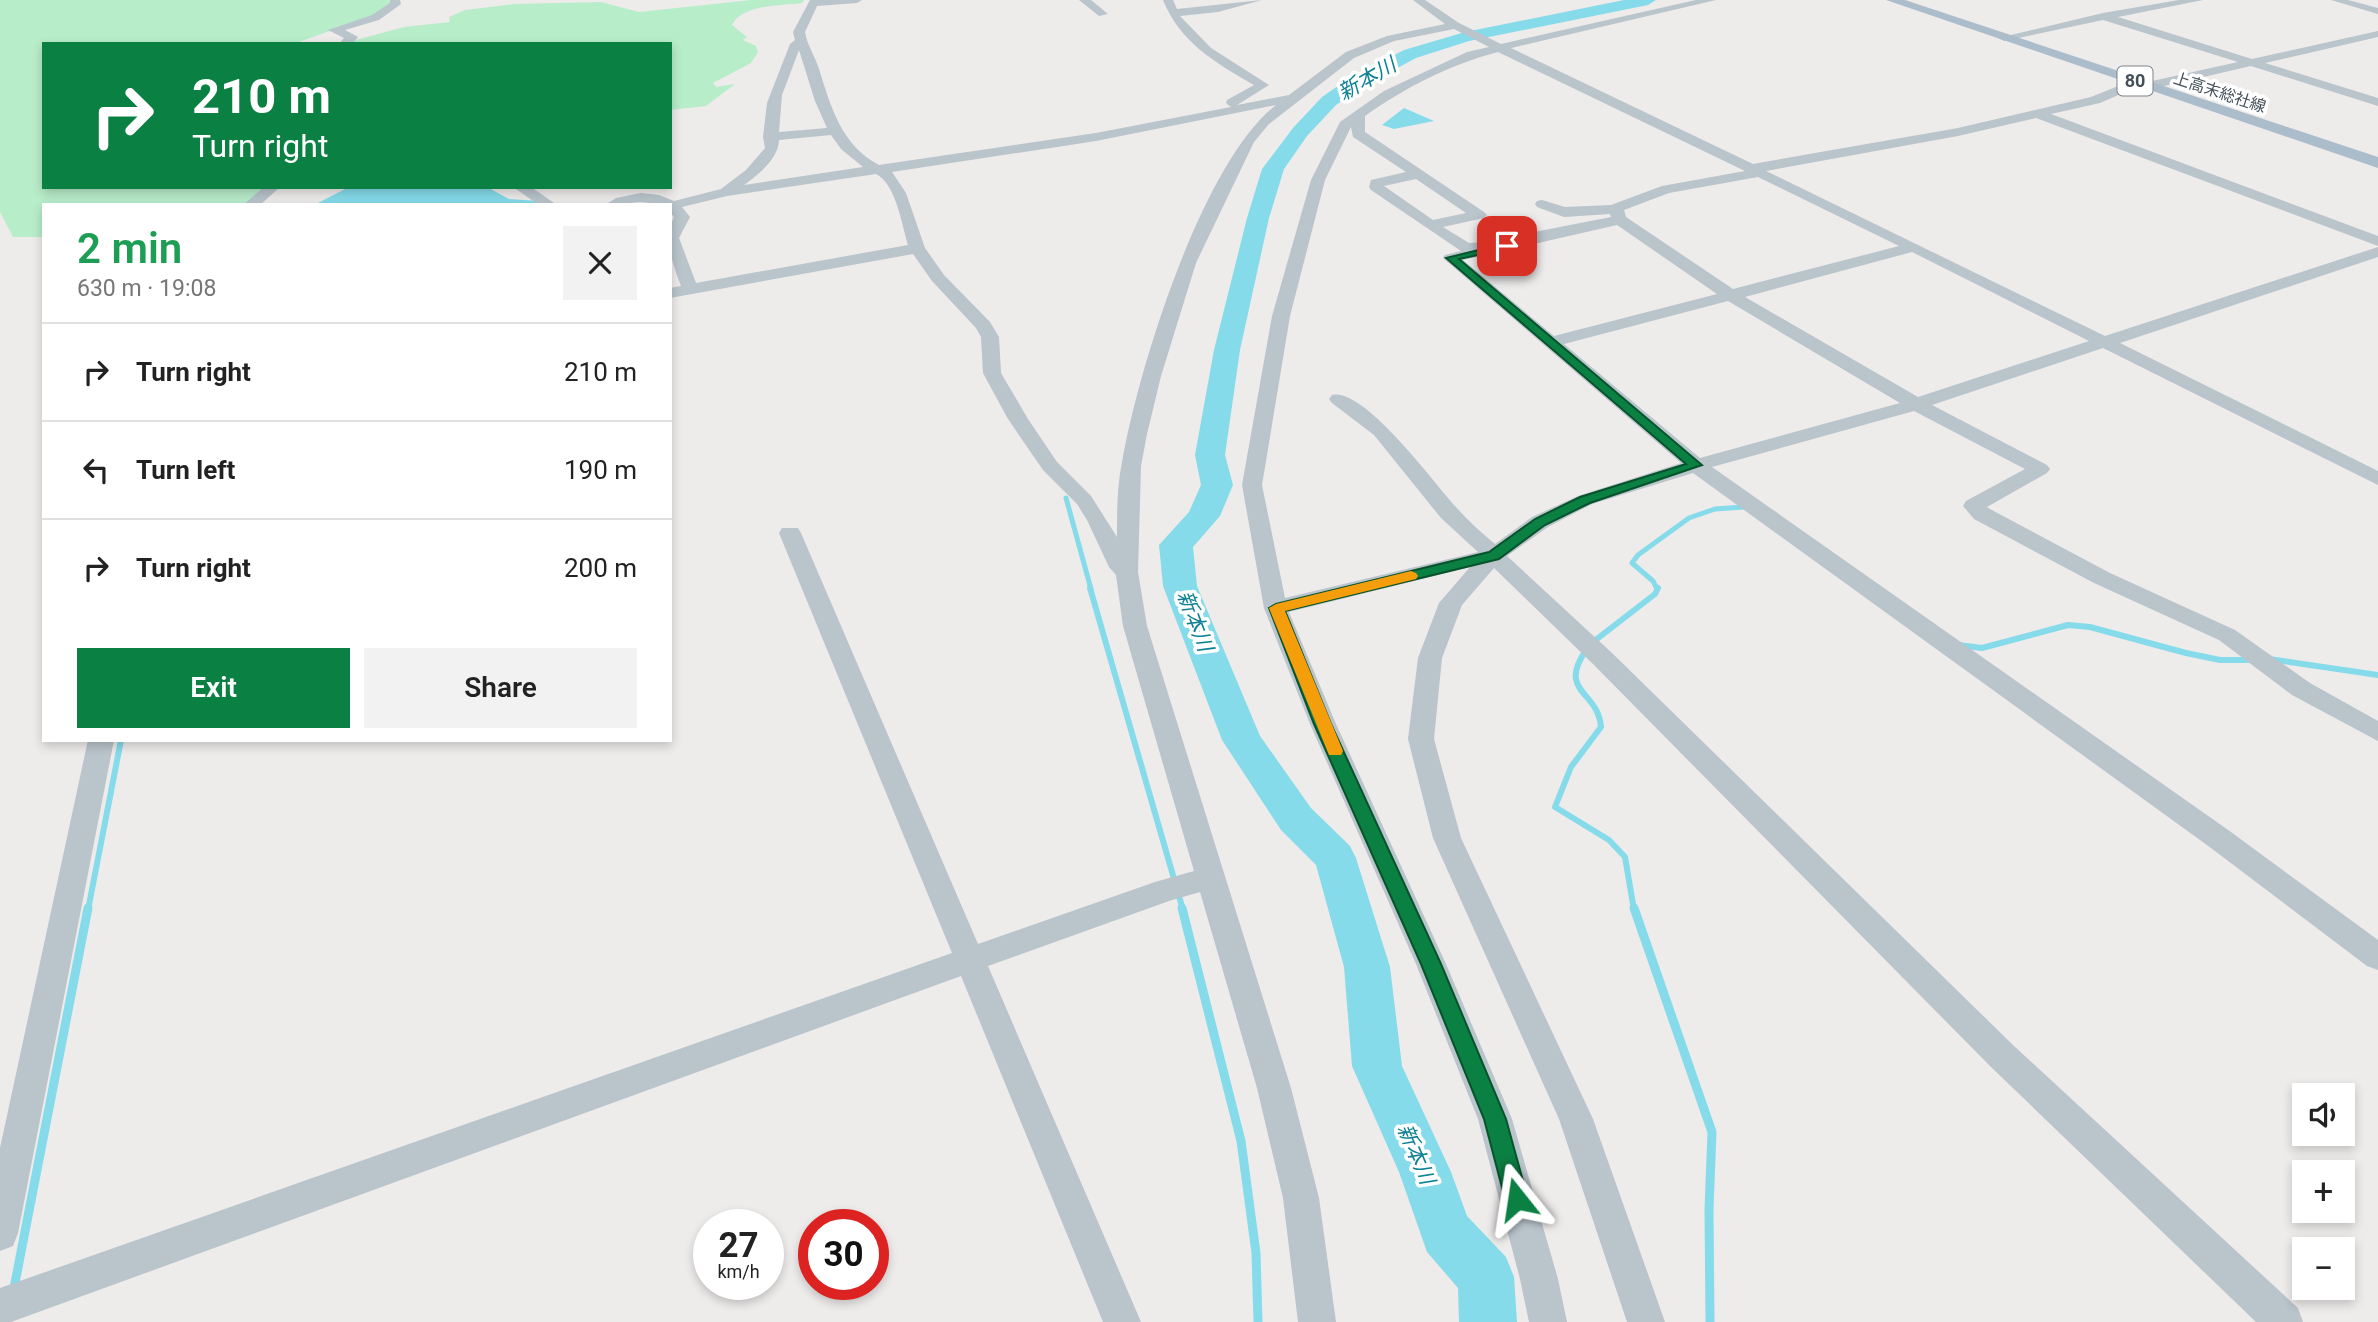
<!DOCTYPE html>
<html lang="en">
<head>
<meta charset="utf-8">
<style>
  :root { --surface:#fff; --page:#f2f2f2; --text:#222; --muted:#767676; --line:#e0e0e0; --accent:#0b8043 }
  body { margin:0; font-family:Roboto,"Noto Sans JP",sans-serif; background:var(--page); color:var(--text); height:100vh; display:flex; flex-direction:column; font-size:26px; white-space:nowrap }
  * { box-sizing:border-box; margin:0 }
  p { font-size:23px; color:var(--muted) }
  .icon { flex:none; width:38px; height:38px; fill:none; stroke:currentColor; stroke-width:2; stroke-linecap:round; stroke-linejoin:round }
  .map { position:relative; flex:1; overflow:hidden }
  .drawer { position:absolute; left:42px; top:203px; width:630px; height:539px; display:flex; flex-direction:column; background:var(--surface); border-radius:0px; box-shadow:0 4px 10px #0003 }
  .drawer>* { flex:none }
  .guide { position:absolute; left:42px; top:42px; width:630px; height:147px; border-radius:0px; box-shadow:0 4px 10px #0003; background:#0b8043; color:#fff; overflow:hidden }
  .fabs { position:absolute; left:2292px; top:1083px; display:grid; gap:14px }
  .fabs a { display:grid; place-items:center; width:63px; height:63px; border-radius:0px; background:var(--surface); box-shadow:0 4px 10px #0003; font-size:35px }
  .speed { position:absolute; left:693px; top:1209px; display:flex; gap:14px; font-size:35px; font-weight:700; text-align:center }
  .speed>* { display:grid; place-content:center; width:91px; height:91px; border-radius:50%; background:var(--surface); box-shadow:0 4px 10px #0003; line-height:1 }
  .speed small { font-size:18px; font-weight:400 }
  .speed .limit { border:10px solid #d22; background:#fff; color:#111 }
  .pin { position:absolute; display:grid; place-items:center; width:60px; height:60px; color:#fff; margin:-30px; border-radius:14px; box-shadow:0 4px 10px #0006 }
  .me { position:absolute; width:77px; margin:-38px; rotate:345deg; stroke-linejoin:round; filter:drop-shadow(0 0 5px #0008) }
  .turn { display:flex; align-items:center; gap:24px; height:147px; padding:0 35px; font-size:32px }
  .turn .icon { width:91px; height:91px; stroke-width:2.5 }
  .turn b { display:block; font-size:49px; line-height:60px }
  .round { display:grid; place-items:center; flex:none; width:74px; height:74px; border-radius:0px; background:var(--page) }
  .head { display:flex; align-items:center; justify-content:space-between; height:119px; padding:0 35px }
  h1 { font-size:42px; font-weight:600; line-height:52px; color:#1e9e55 }
  .button { display:flex; gap:14px; margin-top:auto; padding:14px 35px }
  .button a { flex:1; height:80px; border-radius:0px; background:var(--accent); color:#fff; font-size:28px; font-weight:600; line-height:80px; text-align:center }
  .button a+a { background:var(--page); color:var(--text) }
  ul { padding:0; list-style:none }
  li { display:flex; align-items:center; gap:21px; height:98px; padding:0 35px; border-top:2px solid var(--line) }
  li div { flex:1 }
  li b { display:block; font-size:26px }
  li em { font-style:normal }
  .map>svg:first-child { display:block }
</style>
</head>
<body>
<div class="map">
<svg width="2378" height="1322" viewBox="0 0 2378 1322">
  <rect width="100%" height="100%" fill="#eeebeb"/>
  <g fill="#b8edca">
    <polygon points="0,0 389,0 392,3 381,13 293,44 44,44 44,187 268,187 245,205 44,205 44,237 13,237 0,212"/>
    <path d="M751 0H804L802 3C781 6 742 4 732 25L747 37 743 40 756 46 758 52 751 63 713 83 716 87 735 84 706 106 670 110V44H341L404 27 450 22 449 17 465 10 513 4 601 2 639 12Z"/>
  </g>
  <g fill="#85dbea">
    <polygon points="1404,108 1434,121 1394,129 1382,125"/>
    <polygon points="349,187 487,187 509,199 539,201 543,205 314,205"/>
  </g>
  <g fill="none" stroke-linecap="round" stroke-linejoin="round">
    <g stroke="#85dbea" stroke-width="5">
      <polyline points="1066,498 1091,589"/>
      <polyline points="1657,589 1653,581 1632,563 1638,555 1689,518 1715,509 1744,507"/>
    </g>
    <g stroke="#85dbea" stroke-width="6">
      <polyline points="1090,588 1183,910"/>
      <polyline points="1593,642 1655,594 1658,588"/>
      <polyline points="1958,645 1982,648 2068,625 2090,627 2186,653 2220,660 2249,660"/>
      <path d="M1586 650C1557 693 1598 690 1601 727L1571 767 1555 807 1609 840 1625 857 1634 910"/>
      <polyline points="2269,659 2378,675"/>
      <polyline points="88,910 121,740"/>
    </g>
    <g stroke="#85dbea" stroke-width="9">
      <polyline points="1182,908 1241,1141 1256,1253 1258,1322"/>
      <polyline points="1634,908 1712,1132 1709,1209 1710,1322"/>
      <polyline points="14,1288 88,908"/>
    </g>
    <polygon fill="#85dbea" fill-rule="evenodd" points="1624,0 1656,0 1648,5 1469,41 1416,58 1362,87 1336,105 1307,136 1284,169 1269,218 1240,350 1225,455 1233,485 1220,516 1193,547 1197,586 1260,736 1311,808 1350,846 1356,858 1390,967 1402,1066 1451,1172 1467,1216 1506,1257 1514,1277 1517,1322 1459,1322 1458,1288 1427,1252 1399,1172 1352,1066 1344,967 1316,865 1281,830 1222,740 1163,586 1159,545 1189,512 1201,485 1195,455 1214,350 1247,218 1262,169 1293,128 1322,97 1348,79 1404,50 1465,32"/>
    <g fill="#b9c4cb" fill-rule="evenodd">
      <polygon points="390,0 400,0 401,4 379,20 345,30 358,37 352,44 339,44 344,38 328,30 372,15 390,3"/>
      <path d="M810 0H862L857 3 817 6 805 32C807 45 815 56 819 69 831 107 841 145 879 165L1096 133 1231 107 1226 103 1227 100 1254 85C1214 62 1180 42 1163 0H1173L1177 9 1262 0 1218 12 1180 16 1211 48 1269 85 1237 105 1289 95 1346 52 1387 36 1445 24 1413 0H1425L1459 23 1501 44 1696 0H1716L1511 48 1753 164 1958 128 2091 97 2138 78 2142 79 2143 83 2238 62 2103 20 2004 41 1998 38 2103 13 2179 0H2203L2118 17 2252 59 2378 31V37L2265 63 2378 98V106L2251 66 2147 90 2141 85 2100 103 2051 114 2378 236V246L2036 118 1958 136 1766 171 2105 336 2378 247V257L2120 343 2378 471V485L2103 348 1932 405 2047 465 2050 469 2047 473 1987 507 1990 509 2110 573 2235 630 2310 683 2378 721V741L2292 695 2219 640 2094 583 1974 519 1963 506 1966 501 2025 469 1914 411 1712 467 2231 832 2378 940V970L2367 966 2211 848 1693 473 1592 504 1548 527 1507 556 1612 653 2014 1046 2298 1308 2303 1322H2256L1990 1066 1594 665 1494 568 1462 605 1442 658 1434 739 1461 838 1593 1119 1665 1322H1627L1559 1119 1433 838 1408 739 1418 658 1439 603 1470 567 1289 612 1336 724 1446 964 1512 1119 1558 1279 1567 1322H1529L1520 1279 1478 1119 1416 964 1310 724 1264 608 1242 485 1272 316 1311 180 1340 122 1384 91 1467 52 1489 47 1454 29 1394 41 1354 58 1269 124 1254 142 1196 263 1161 376 1147 434 1141 466 1138 572 1147 626 1291 1088 1319 1198 1336 1322H1298L1283 1198 1257 1088 1200 892 1169 901 988 966 1141 1322H1103L961 976 11 1322H0V1288L952 953 779 533 782 528H798L801 533 978 944 1155 882 1194 871 1123 626 1116 575 1109 567 1087 520 1077 504 1043 470 1008 419 983 373 981 337 976 328 932 281 913 254 670 298V288L681 286C673 265 663 239 674 217L670 212V205L641 202 605 205 616 198 641 193 659 195 674 201 721 189 746 170 765 148 763 137 767 103 790 44 795 40 793 32ZM799 50 815 101 827 128 779 132 782 95ZM1498 52 1745 171 1662 186 1611 205 1565 207 1542 200 1537 201 1535 204 1537 207 1564 217 1610 214 1611 217 1519 235 1511 240 1490 245 1483 242 1469 243 1443 227 1484 218 1487 215 1484 212 1365 132V116C1404 88 1451 64 1498 52ZM1276 105C1202 162 1138 370 1122 462 1117 486 1117 512 1117 537L1091 496 1057 462 1028 419 1001 373 999 337 990 322 944 275 925 248 906 193 892 172 1096 141ZM1351 127 1353 137 1406 172 1371 180 1369 187 1371 190 1461 251 1445 255 1443 258 1681 463 1578 496 1532 517 1495 544C1481 532 1467 520 1455 506 1434 483 1364 387 1332 395L1329 399 1332 403 1374 435 1441 518 1478 552 1285 598 1262 485 1290 316 1325 180ZM831 135 841 149 863 167 744 185C758 175 779 158 779 140ZM876 174C896 184 902 225 908 245L696 283 679 238 690 217 682 207 727 196ZM1758 177 1899 246 1733 289 1626 217 1624 210 1669 193ZM1416 179 1466 213 1433 220 1384 186ZM1617 225 1717 294 1554 336 1463 260ZM1912 252 2089 341 1918 397 1745 297ZM1728 301 1900 403 1700 458 1564 344Z"/>
      <polygon points="1079,0 1091,0 1108,14 1099,16"/>
      <polygon points="2331,0 2348,0 2378,8 2378,14"/>
      <polygon points="264,187 280,187 260,205 243,205"/>
      <polygon points="513,187 531,187 557,205 539,205"/>
      <polygon points="88,740 114,740 18,1233 13,1246 0,1251 0,1148"/>
    </g>
    <polygon fill="#abbdcb" fill-rule="evenodd" points="1886,0 1905,0 2378,157 2378,168"/>
  </g>
  <polygon fill="#0b8043" stroke="#07532c" stroke-width="2" points="1507,243 1511,244 1511,248 1459,259 1702,465 1590,503 1545,525 1499,559 1285,611 1331,724 1441,964 1506,1119 1528,1199 1525,1207 1517,1210 1509,1207 1505,1199 1484,1119 1421,964 1314,724 1269,608 1276,604 1489,552 1535,519 1580,497 1686,464 1446,258"/>
  <polygon fill="#f59e0b" points="1411,571 1416,573 1418,576 1416,579 1285,611 1343,751 1341,755 1329,755 1269,608 1276,604"/>
  <g text-anchor="middle" stroke-width="7" stroke-linejoin="round" paint-order="stroke">
    <g font-size="16" fill="#445059" stroke="#fff">
      <text transform="translate(2220 92) rotate(18)" y="6">上高末総社線</text>
    </g>
    <rect fill="#fff" stroke="#7c848b" stroke-width="2" x="2117.5" y="66.5" width="35" height="29" rx="5"/>
    <g font-size="18" font-weight="bold" fill="#445059">
      <text x="2135" y="87">80</text>
    </g>
    <g font-size="21" font-style="italic" fill="#0d8094" stroke="#fff">
      <text transform="translate(1367 79) rotate(-30)" y="7">新本川</text>
      <text transform="translate(1195 621) rotate(69)" y="7">新本川</text>
      <text transform="translate(1416 1154) rotate(67)" y="7">新本川</text>
    </g>
  </g>
</svg>
<div class="fabs">
<a><svg class="icon" aria-label="sound" viewBox="0 0 24 24"><path d="M4 9h4l5-4v14l-5-4H4zM17 9q2 3 0 6"/></svg></a>
<a>+</a>
<a>−</a>
</div>
<div class="speed"><div>27<small>km/h</small></div><div class="limit">30</div></div>
<div class="pin" style="left:1507px;top:246px;background:#d93025"><svg class="icon" aria-label="arrive" viewBox="0 0 24 24"><path d="M6 21V4h12l-3 4 3 4H6"/></svg></div>
<svg class="me" style="left:1517px;top:1199px" viewBox="-20 -20 40 40"><path d="M0-17L14 15 0 8-14 15z" fill="#0b8043" stroke="#fff" stroke-width="4"/></svg>
<div class="guide">
<div class="turn"><svg class="icon" aria-label="right" viewBox="0 0 24 24"><path d="M7 20v-9h11M14 6l5 5-5 5"/></svg><div><b>210 m</b>Turn right</div></div>
</div>
<section class="drawer">
<div class="head"><div><h1>2 min</h1><p>630 m · 19:08</p></div><a class="round"><svg class="icon" aria-label="close" viewBox="0 0 24 24"><path d="M6 6l12 12M18 6L6 18"/></svg></a></div>
<ul>
<li><svg class="icon" aria-label="right" viewBox="0 0 24 24"><path d="M7 20v-9h11M14 6l5 5-5 5"/></svg><div><b>Turn right</b></div><em>210 m</em></li>
<li><svg class="icon" aria-label="left" viewBox="0 0 24 24"><path d="M17 20v-9H6M10 6l-5 5 5 5"/></svg><div><b>Turn left</b></div><em>190 m</em></li>
<li><svg class="icon" aria-label="right" viewBox="0 0 24 24"><path d="M7 20v-9h11M14 6l5 5-5 5"/></svg><div><b>Turn right</b></div><em>200 m</em></li>
</ul>
<div class="button"><a>Exit</a><a>Share</a></div>
</section>
</div>
</body>
</html>
